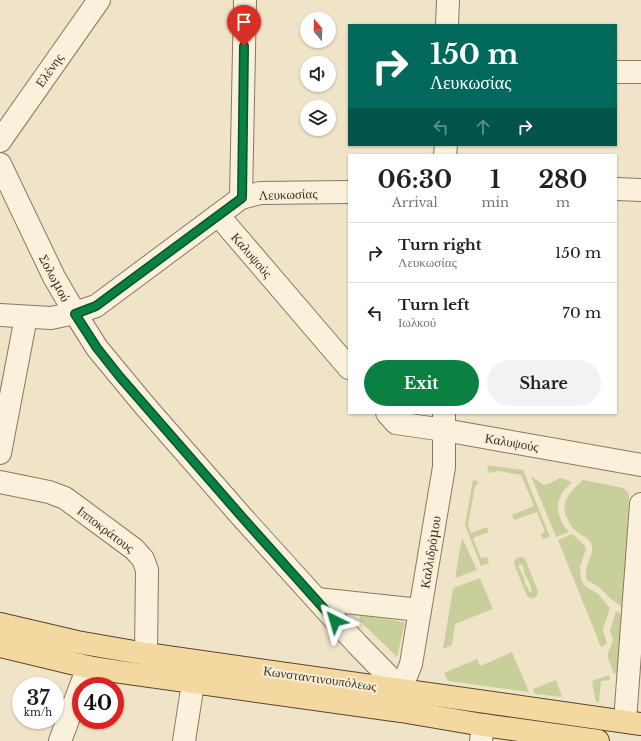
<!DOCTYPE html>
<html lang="en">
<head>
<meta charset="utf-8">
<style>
  :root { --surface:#fff; --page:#f2f2f2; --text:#222; --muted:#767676; --line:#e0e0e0; --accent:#0b8043 }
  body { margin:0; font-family:"Libre Baskerville",serif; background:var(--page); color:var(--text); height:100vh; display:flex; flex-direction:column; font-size:15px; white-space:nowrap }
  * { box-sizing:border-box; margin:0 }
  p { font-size:13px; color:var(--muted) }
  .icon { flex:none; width:22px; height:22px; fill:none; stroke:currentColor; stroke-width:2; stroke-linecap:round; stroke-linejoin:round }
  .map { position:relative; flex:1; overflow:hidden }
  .side { position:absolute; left:348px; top:154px; width:269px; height:260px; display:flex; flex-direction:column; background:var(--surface); border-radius:0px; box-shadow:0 1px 3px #0004 }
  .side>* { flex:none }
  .banner { position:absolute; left:348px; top:24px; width:269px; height:122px; border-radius:0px; box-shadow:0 1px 3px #0004; background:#00695c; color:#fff; overflow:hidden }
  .needle { width:26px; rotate:341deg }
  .fabs { position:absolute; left:300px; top:12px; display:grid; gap:8px }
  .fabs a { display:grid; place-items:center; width:36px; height:36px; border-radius:50%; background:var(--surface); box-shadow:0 1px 3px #0004; font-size:20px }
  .speed { position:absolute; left:12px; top:677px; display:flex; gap:8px; font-size:20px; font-weight:700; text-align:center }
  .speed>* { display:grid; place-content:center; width:52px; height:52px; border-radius:50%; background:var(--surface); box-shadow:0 1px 3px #0004; line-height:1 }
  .speed small { font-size:10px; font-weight:400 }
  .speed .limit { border:6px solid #d22; background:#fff; color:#111 }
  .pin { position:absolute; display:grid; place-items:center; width:34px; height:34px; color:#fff; margin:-41px -17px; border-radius:50% 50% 50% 0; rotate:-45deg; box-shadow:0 0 4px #0007 }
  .pin .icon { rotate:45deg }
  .me { position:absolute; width:44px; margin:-22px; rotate:320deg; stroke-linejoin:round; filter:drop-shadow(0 0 3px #0008) }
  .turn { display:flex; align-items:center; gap:14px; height:84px; padding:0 16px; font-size:18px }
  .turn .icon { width:52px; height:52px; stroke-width:2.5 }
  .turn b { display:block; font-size:28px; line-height:34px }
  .lanes { display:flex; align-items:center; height:38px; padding:0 16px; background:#0003; justify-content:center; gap:20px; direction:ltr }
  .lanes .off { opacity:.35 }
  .eta { display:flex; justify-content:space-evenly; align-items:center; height:68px; text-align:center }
  .eta b { font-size:24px; font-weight:700; line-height:28px }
  .action { display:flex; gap:8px; margin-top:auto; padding:8px 16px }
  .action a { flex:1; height:46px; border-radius:24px; background:var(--accent); color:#fff; font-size:16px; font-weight:700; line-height:46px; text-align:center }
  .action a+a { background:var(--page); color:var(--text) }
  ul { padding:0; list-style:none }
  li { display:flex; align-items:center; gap:12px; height:60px; padding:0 16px; border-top:1px solid var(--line) }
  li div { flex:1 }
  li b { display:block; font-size:15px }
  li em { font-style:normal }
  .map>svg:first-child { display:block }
</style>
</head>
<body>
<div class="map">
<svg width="641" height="741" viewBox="0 0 641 741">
  <rect width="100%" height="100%" fill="#f0e4c8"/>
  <g fill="#c9cf9b" fill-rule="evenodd">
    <polygon points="487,465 523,470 550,537 543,539 541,534 545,532 537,512 514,520 512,515 534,506 521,475 499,471 489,473"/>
    <path d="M531 476 536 480 544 485 550 483 560 478 570 481 571 483C554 498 554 515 569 532L556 537Z"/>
    <polygon points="473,480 479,482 475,486 468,526 471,533 487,527 489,532 473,538 481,558 487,557 489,563 481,566 465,525"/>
    <path d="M583 480 623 488 627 491 629 495 623 608 610 598 600 588 587 580C582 567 594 557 592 546 591 539 583 536 577 532 573 529 570 524 568 520 558 503 571 491 583 480Z"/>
    <polygon points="572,534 585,546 586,549 580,567 581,580 584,585 598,594 610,608 603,629 607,644 601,647 558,540"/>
    <polygon points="462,538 477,570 455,578"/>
    <path d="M518 557H522L525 559 538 591C537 598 533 600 527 596L514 564 515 560ZM520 562 521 565H523L525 575 530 584 532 593 529 591 527 586H526L523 575H522V573L518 566H520L519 563Z"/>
    <polygon points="480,578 493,609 455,624 452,645 443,649 453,588"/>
    <polygon points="616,611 622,615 618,672 614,674 607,656 613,640 610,631"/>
    <polygon points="361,615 405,622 397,657 359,620"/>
    <polygon points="512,652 529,692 448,681 444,673 477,659 480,666"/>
    <polygon points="609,675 610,680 601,681 599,702 596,702 592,681"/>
    <polygon points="556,680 562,697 535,694 533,689"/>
  </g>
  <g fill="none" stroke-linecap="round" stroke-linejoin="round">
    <defs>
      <g id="minor">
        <polyline points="447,25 448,0"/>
        <polyline points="616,72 641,72"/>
        <polyline points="0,141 99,0"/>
        <polyline points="445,155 446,145"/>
        <polyline points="0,164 54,277 75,313 97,348 145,406 242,517 357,644 401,689"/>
        <polyline points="616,189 641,190"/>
        <polyline points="241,198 245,0"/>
        <polyline points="218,215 349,368"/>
        <polyline points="0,315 51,318 75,313 96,306 241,198 260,193 349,192"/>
        <polyline points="387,413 396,423 444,430 641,465"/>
        <polyline points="0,453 26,317"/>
        <polyline points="0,482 49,492 65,498 134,549 143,559 147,570 146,654"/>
        <polyline points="317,599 420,610"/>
        <polyline points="401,702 401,689 411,664 444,467 444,413"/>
        <polyline points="625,721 641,504"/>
        <polyline points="60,741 88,667"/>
        <polyline points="184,741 193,683"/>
        <polyline points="481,741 483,725"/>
      </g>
      <g id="major">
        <polyline points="0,624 77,642 146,654 641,724"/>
        <polyline points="0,646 88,667 120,672 401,711 483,725 598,741"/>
      </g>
    </defs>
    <use href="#minor" stroke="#8d765c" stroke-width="24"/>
    <use href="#major" stroke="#5b4430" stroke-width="24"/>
    <use href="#minor" stroke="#faf1dc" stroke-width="22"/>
    <use href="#major" stroke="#f3d9a0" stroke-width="22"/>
  </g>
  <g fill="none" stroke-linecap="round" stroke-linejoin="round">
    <defs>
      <polyline id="route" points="244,46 242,198 96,306 75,314 97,348 120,377 242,517 335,621"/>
    </defs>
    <use href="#route" stroke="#07532c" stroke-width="10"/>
    <use href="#route" stroke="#0b8043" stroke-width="7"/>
  </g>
  <g text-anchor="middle" stroke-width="4" stroke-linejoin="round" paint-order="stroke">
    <g font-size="13" fill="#3d2e20" stroke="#f7eed8">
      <text transform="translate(49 70) rotate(-55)" y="5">Ελένης</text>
      <text transform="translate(288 194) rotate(-2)" y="5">Λευκωσίας</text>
      <text transform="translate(252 255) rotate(49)" y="5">Καλυψούς</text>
      <text transform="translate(55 278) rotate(62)" y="5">Σολωμού</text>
      <text transform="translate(512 442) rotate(10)" y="5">Καλυψούς</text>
      <text transform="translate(106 529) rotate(37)" y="5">Ιπποκράτους</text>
      <text transform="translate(430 552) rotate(-81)" y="5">Καλλιδρόμου</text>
      <text transform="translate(320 678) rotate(8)" y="5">Κωνσταντινουπόλεως</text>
    </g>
  </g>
</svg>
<div class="fabs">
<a><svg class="needle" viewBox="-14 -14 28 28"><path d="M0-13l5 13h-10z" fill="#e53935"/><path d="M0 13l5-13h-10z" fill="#767676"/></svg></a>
<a><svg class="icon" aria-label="sound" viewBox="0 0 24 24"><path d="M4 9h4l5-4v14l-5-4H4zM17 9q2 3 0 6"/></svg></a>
<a><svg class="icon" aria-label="layers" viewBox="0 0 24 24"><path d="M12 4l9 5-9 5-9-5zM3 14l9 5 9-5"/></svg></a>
</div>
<div class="speed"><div>37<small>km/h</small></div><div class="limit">40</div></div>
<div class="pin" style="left:244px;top:46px;background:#d93025"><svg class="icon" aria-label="arrive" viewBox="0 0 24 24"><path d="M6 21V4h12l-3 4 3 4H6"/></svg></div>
<svg class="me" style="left:335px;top:621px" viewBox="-20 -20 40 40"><path d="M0-17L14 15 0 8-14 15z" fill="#0b8043" stroke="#fff" stroke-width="4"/></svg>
<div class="banner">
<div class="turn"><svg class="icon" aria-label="right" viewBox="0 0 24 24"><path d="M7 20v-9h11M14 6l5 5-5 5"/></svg><div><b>150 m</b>Λευκωσίας</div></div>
<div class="lanes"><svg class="icon off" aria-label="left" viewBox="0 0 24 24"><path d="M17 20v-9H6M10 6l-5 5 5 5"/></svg><svg class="icon off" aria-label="ahead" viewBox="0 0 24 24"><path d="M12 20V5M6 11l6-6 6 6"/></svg><svg class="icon" aria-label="right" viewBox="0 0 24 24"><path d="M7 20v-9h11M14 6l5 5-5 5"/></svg></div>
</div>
<section class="side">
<div class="eta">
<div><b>06:30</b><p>Arrival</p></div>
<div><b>1</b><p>min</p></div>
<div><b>280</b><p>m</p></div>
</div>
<ul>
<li><svg class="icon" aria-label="right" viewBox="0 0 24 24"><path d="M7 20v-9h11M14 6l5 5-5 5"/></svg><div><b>Turn right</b><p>Λευκωσίας</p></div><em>150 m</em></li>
<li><svg class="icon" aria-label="left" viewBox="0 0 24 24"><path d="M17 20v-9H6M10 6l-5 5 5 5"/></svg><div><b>Turn left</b><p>Ιωλκού</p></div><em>70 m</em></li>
</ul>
<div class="action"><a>Exit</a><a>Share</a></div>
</section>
</div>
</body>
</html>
